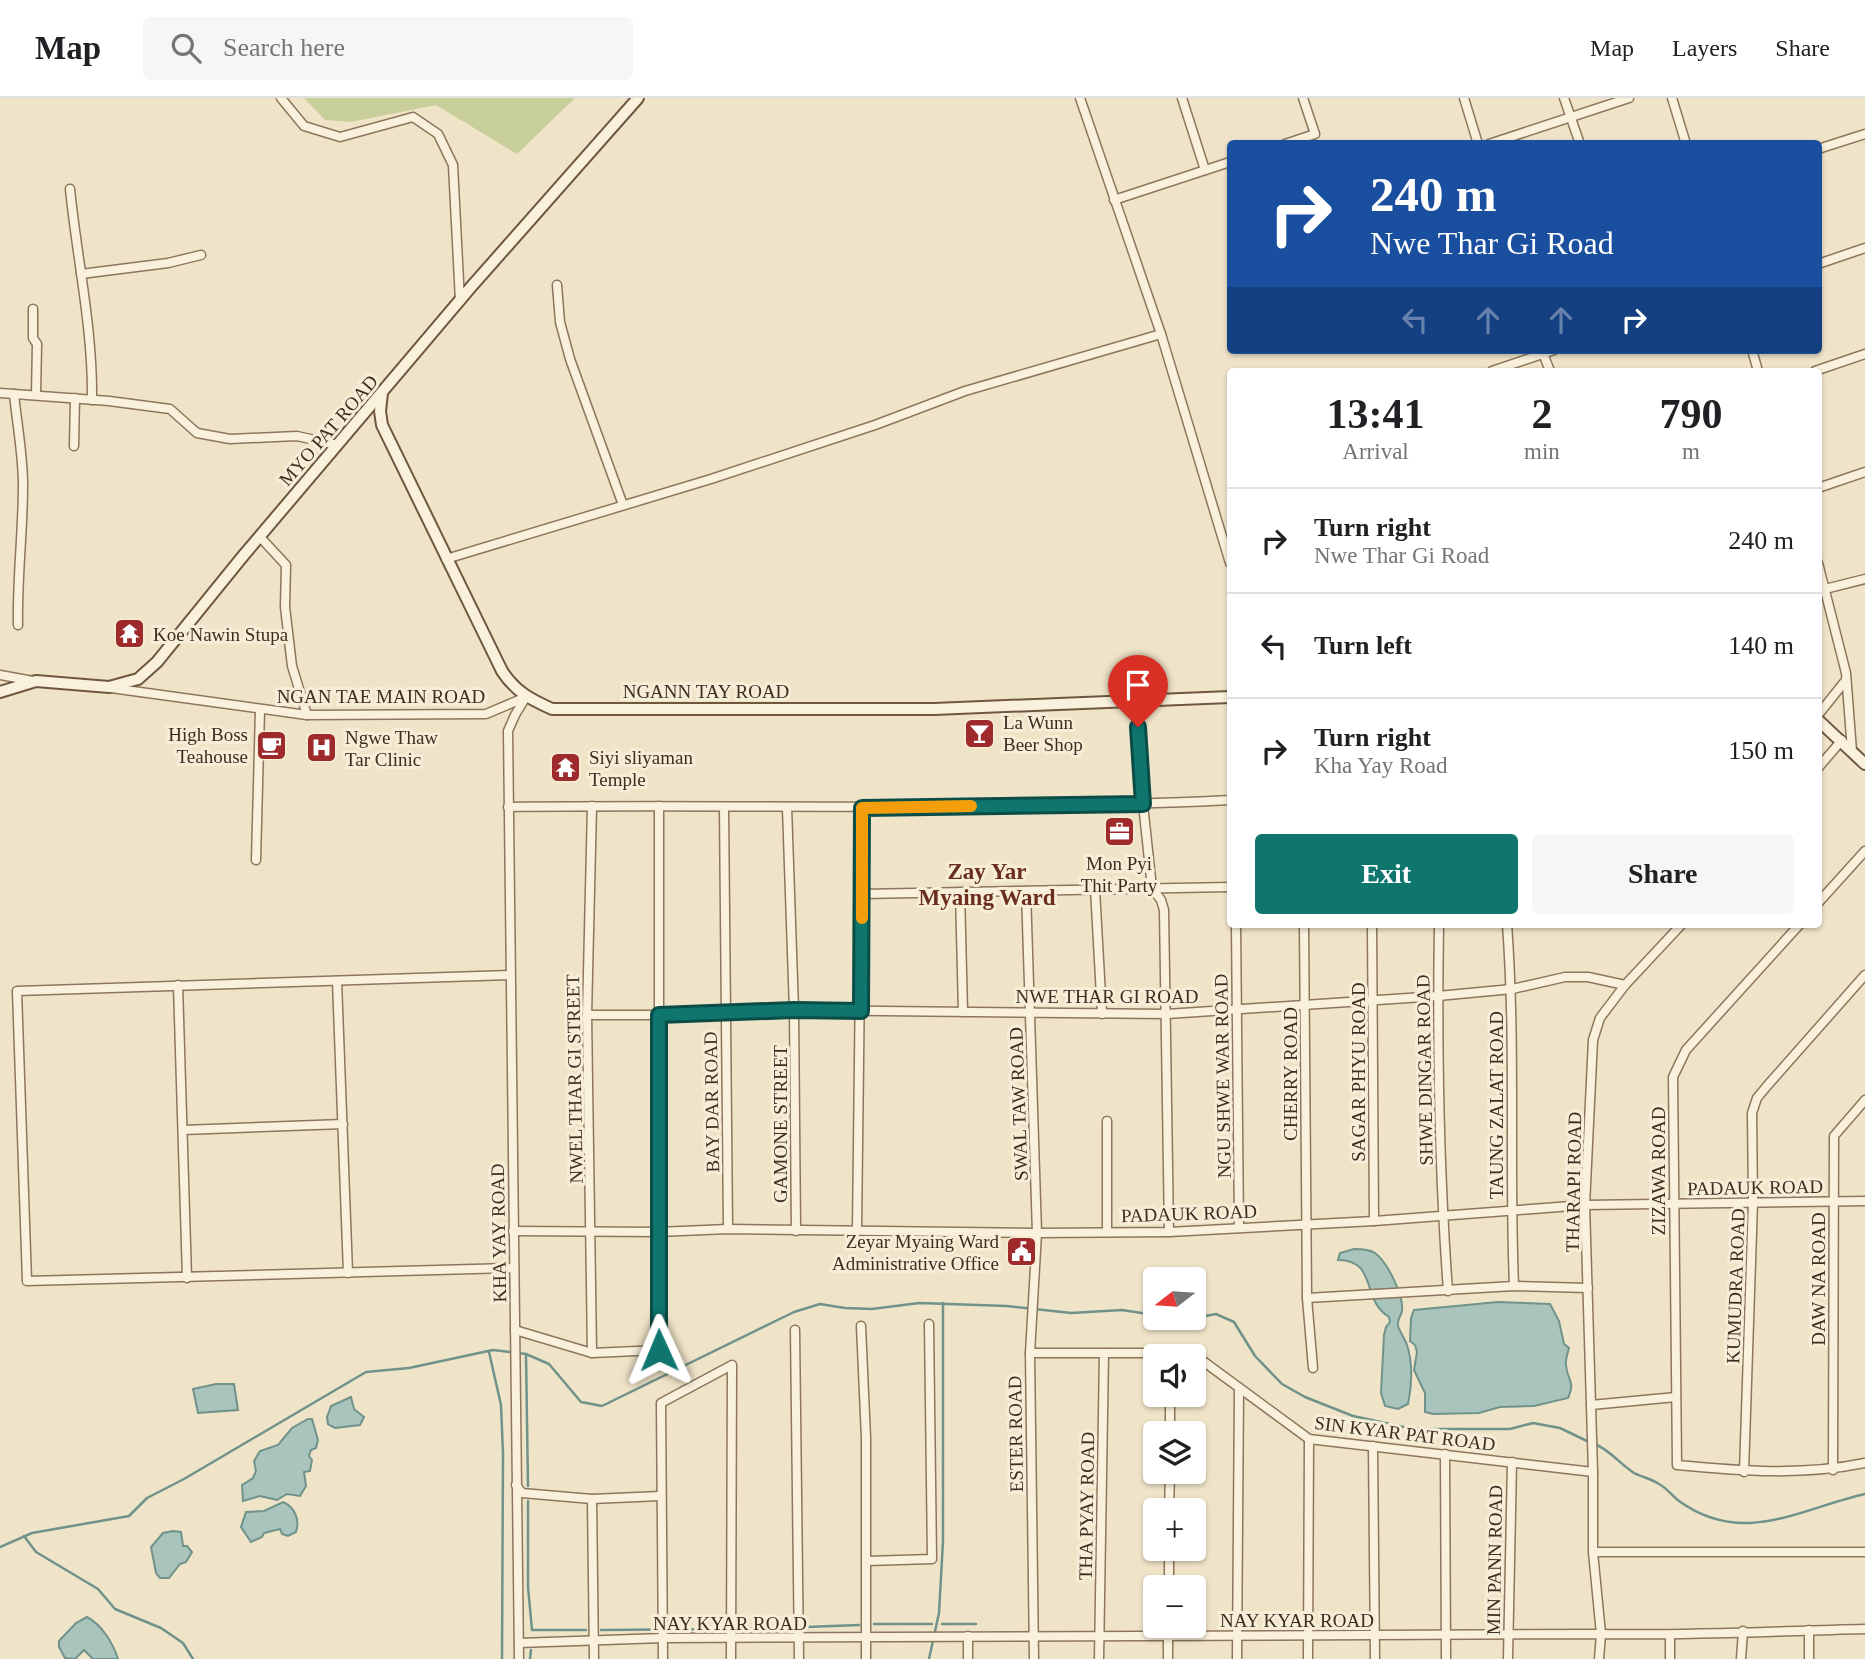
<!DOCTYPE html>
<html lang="en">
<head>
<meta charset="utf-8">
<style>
  :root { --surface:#fff; --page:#f6f6f6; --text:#202124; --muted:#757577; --line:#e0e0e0; --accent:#0f766e }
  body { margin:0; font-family:Georgia,serif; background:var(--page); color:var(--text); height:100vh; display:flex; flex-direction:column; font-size:26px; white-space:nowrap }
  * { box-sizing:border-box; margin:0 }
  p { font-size:23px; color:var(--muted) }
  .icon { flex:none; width:38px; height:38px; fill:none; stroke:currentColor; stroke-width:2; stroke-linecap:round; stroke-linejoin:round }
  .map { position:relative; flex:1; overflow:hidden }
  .sheet { position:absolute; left:1227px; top:270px; width:595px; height:560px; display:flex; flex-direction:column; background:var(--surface); border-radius:7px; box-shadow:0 2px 5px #0004 }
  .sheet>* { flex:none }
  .hud { position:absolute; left:1227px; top:42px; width:595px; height:214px; border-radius:7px; box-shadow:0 2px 5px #0004; background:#1a4fa0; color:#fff; overflow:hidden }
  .needle { width:46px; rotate:253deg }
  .controls { position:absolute; left:1143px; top:1169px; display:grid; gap:14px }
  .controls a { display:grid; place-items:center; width:63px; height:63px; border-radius:7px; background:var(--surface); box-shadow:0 2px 5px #0004; font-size:35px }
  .pin { position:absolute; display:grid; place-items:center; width:60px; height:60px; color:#fff; margin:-72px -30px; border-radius:50% 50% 50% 0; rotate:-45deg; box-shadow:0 0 7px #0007 }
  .pin .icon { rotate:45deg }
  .me { position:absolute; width:77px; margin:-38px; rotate:359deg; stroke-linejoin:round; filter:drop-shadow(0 0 5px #0008) }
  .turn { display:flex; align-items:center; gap:24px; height:147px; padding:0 28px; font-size:32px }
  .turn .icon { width:91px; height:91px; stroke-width:2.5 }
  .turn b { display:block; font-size:49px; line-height:60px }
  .lanes { display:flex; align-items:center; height:66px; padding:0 28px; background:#0003; justify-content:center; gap:35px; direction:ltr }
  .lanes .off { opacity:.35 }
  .eta { display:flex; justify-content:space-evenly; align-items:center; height:119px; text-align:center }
  .eta b { font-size:42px; font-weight:700; line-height:49px }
  .action { display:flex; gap:14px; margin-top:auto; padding:14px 28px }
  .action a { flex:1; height:80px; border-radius:7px; background:var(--accent); color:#fff; font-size:28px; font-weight:700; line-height:80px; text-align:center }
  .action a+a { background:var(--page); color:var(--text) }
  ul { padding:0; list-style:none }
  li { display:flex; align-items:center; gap:21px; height:105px; padding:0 28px; border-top:2px solid var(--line) }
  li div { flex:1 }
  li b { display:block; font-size:26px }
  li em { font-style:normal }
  header { display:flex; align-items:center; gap:42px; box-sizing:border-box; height:98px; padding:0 35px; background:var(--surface); border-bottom:2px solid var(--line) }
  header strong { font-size:33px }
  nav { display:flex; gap:38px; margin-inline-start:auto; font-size:24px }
  .search { width:490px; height:63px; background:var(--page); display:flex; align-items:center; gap:18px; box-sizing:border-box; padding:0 24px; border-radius:7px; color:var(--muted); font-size:26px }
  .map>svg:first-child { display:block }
</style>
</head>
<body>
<header>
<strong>Map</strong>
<div class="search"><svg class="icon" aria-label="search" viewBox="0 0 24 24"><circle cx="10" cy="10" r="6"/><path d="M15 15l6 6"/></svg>Search here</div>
<nav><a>Map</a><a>Layers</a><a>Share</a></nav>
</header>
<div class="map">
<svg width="1865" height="1561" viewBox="0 0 1865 1561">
  <rect width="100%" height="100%" fill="#f0e4c8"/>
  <polygon fill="#c9cf9b" points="304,0 575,0 517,56 436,7 351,24 325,22"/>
  <g fill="#a9c4bc" stroke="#6f938a" stroke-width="2">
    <path d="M1354 1151C1361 1151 1369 1151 1375 1155 1387 1164 1404 1197 1402 1213 1401 1218 1397 1221 1398 1228 1400 1234 1405 1241 1407 1247 1413 1265 1412 1288 1408 1306L1398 1311 1385 1308 1381 1295 1384 1237 1386 1229 1390 1224 1389 1219C1361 1203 1378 1162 1338 1162L1340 1155Z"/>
    <path d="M1498 1204 1550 1206 1559 1223 1564 1246 1569 1250C1568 1255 1565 1262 1566 1267 1567 1283 1576 1282 1568 1300L1534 1308 1500 1309 1479 1315 1433 1316 1425 1314V1295L1414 1272 1417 1254 1415 1247 1410 1243 1411 1220 1414 1212Z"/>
    <polygon points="216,1286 234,1286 238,1312 198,1315 193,1291"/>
    <polygon points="351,1299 354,1311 364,1319 360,1327 335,1330 328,1326 327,1319 331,1308"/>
    <polygon points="308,1321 312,1321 318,1342 316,1350 311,1352 309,1358 312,1362 310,1373 304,1374 306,1388 300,1398 287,1396 277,1402 260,1398 243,1403 242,1387 253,1380 256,1373 254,1363 260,1353 278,1347 292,1330"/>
    <path d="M283 1404C295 1409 300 1422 296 1434L288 1438 282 1436 280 1431 264 1435 262 1439 251 1444 241 1429 246 1414 264 1413Z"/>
    <polygon points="173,1433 181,1434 183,1448 187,1448 192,1454 186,1464 180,1466 169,1480 160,1480 156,1475 151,1449 163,1435"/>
    <path d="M87 1519C102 1527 113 1545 118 1561H93L84 1552 75 1561 65 1560 59 1549V1543L76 1525Z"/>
  </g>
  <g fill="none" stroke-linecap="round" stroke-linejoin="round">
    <g stroke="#6f938a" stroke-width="2.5">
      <polyline points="1173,1220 1184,1222 1216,1216 1234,1224 1255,1258 1282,1286 1305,1299 1353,1318 1413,1331 1510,1331 1533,1325 1560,1330 1589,1344"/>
      <polyline points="489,1254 501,1307 503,1356 502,1561"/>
      <polyline points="526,1256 528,1388"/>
      <path d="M1595 1346C1611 1353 1620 1366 1634 1375 1642 1379 1651 1381 1659 1386 1667 1390 1672 1398 1679 1403 1743 1449 1799 1411 1865 1396"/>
      <polyline points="528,1403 528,1489 532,1532 586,1532"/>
      <polyline points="24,1438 36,1454 98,1491 115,1511 161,1530 183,1545 193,1561"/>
      <polyline points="0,1449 32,1435 129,1418 147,1400 184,1381 366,1274 409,1270 493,1252 526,1256 549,1266 581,1304 602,1308 794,1214 820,1206 845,1210 872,1211 919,1205 1007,1208 1071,1215 1122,1212 1155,1217"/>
      <polyline points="874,1526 932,1526"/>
      <polyline points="942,1526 976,1526"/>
      <polyline points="806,1529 859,1527"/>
      <polyline points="739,1531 791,1529"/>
      <polyline points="601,1532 723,1531"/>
      <polyline points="530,1561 531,1552"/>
      <polyline points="929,1561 939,1515 943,1443 943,1205"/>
    </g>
    <defs>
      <g id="street">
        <polyline points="281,0 304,28 340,39 413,19 438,36 453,67 460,203"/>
        <polyline points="1080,0 1161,236 1230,465"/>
        <polyline points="1182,0 1205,72"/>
        <polyline points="1464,0 1478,46"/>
        <polyline points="1564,0 1580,46"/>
        <polyline points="1672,0 1686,46"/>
        <polyline points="1285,46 1315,36 1303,0"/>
        <polyline points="1489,46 1629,0"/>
        <polyline points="1818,51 1865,36"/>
        <path d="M70 91C77 161 93 231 92 302"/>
        <polyline points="1114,102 1230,64"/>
        <polyline points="1818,166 1865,150"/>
        <polyline points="81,176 168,165 201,157"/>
        <polyline points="557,187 560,224 570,261 623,407"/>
        <polyline points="33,211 33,240 37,246 36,297"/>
        <polyline points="1752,252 1758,273"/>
        <polyline points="1542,253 1550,273"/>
        <polyline points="1492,273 1554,252"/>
        <polyline points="1815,273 1865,256"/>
        <polyline points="0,295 109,303 170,311 197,335 230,341 297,338 337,347"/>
        <path d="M14 296C17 326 23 357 23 387 23 434 17 480 18 527"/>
        <polyline points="74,348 75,300"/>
        <polyline points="1818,390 1865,374"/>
        <polyline points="260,439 286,467 285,509 292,568 307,617"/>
        <polyline points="446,461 711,381 875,327 965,293 1161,236"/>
        <polyline points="1818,465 1846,575 1852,653"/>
        <polyline points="1825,491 1865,481"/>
        <polyline points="0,577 33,583"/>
        <polyline points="111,590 307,617 486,616 526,599"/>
        <polyline points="1137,604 1143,706 1152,790 1161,802 1164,812 1169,1134"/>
        <polyline points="1818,617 1846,582"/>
        <polyline points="1818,670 1842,642"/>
        <path d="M508 709C749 706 990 714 1230 702"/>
        <polyline points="724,709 728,1131"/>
        <polyline points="787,709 794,912 796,1133"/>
        <polyline points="256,762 260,612"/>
        <polyline points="1095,791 1102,916"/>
        <polyline points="1026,793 1037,1135 1030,1255 1034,1561"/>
        <polyline points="960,794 963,914"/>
        <polyline points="862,796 1230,789"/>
        <polyline points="1818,805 1865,753"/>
        <polyline points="1236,826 1239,1130"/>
        <polyline points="1304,826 1307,1200 1313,1270"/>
        <polyline points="1372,826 1374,1123"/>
        <path d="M1439 826C1437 948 1439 1071 1448 1193"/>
        <path d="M1507 826C1516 947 1509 1068 1514 1188"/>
        <path d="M1800 826 1686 952 1673 979 1677 1367C1740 1373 1803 1378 1865 1365"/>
        <polyline points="510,877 17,893 27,1183 514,1170"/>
        <polyline points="337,883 348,1175"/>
        <polyline points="178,887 187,1180"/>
        <polyline points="587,917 659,917 794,912 1167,916 1438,898 1512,891 1565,879 1588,879 1625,887"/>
        <polyline points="1107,1023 1107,1133"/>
        <polyline points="183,1032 343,1026"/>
        <polyline points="857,1132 862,710"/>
        <polyline points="513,1133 658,1134 728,1131 1037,1135 1169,1134 1374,1123 1585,1107 1865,1103"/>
        <polyline points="1307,1200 1514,1188 1588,1190"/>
        <polyline points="861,1228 866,1340 866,1561"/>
        <polyline points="515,1232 592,1255 659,1252 659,708"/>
        <polyline points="795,1232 799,1561"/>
        <polyline points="592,1255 587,917 592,708"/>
        <polyline points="1030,1255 1192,1255 1309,1341 1593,1374"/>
        <polyline points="1591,1307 1676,1299"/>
        <polyline points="1170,1335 1170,1297"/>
        <polyline points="1373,1348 1375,1561"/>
        <polyline points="1445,1356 1446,1561"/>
        <polyline points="1833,1372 1834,1038 1865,1002"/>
        <polyline points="1744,1374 1753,1104 1752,1015 1757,1000 1767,988 1865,877"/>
        <polyline points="516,1387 522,1395 592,1401 660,1398"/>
        <polyline points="592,1401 594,1561"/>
        <polyline points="1169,1412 1170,1374"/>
        <polyline points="1593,1454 1865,1454"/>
        <polyline points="867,1463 932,1461 929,1226"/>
        <polyline points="1169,1489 1169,1451"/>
        <polyline points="968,1538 968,1561"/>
        <path d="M519 1545 663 1540 1601 1536C1689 1538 1777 1533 1865 1531"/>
        <polyline points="519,1561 508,633 515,617 526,599"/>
        <polyline points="663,1561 661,1305 732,1267 731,1561"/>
        <polyline points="1099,1561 1104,1255"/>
        <polyline points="1168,1561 1168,1528"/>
        <polyline points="1237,1561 1239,1290"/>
        <polyline points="1308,1561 1309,1341"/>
        <polyline points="1508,1561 1512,1364"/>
        <polyline points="1599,1561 1601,1536 1593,1454 1593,1374 1585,1107 1593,942 1600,920 1625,887 1682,826"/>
        <polyline points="1670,1561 1670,1537"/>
        <polyline points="1741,1561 1743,1533"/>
        <polyline points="1809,1561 1809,1532"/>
      </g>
      <g id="secondary">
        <path d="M382 295 380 313 382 327 502 573C516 594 530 601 552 611H934L1230 599"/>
        <polyline points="0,594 36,583 109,589 138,581 157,564 243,458 471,189 638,0"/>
        <polyline points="1818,622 1865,666"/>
      </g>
    </defs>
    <use href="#street" stroke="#8d765c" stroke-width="11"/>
    <use href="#secondary" stroke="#6f573f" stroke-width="14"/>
    <use href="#street" stroke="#faf1dc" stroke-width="8"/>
    <use href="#secondary" stroke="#faf1dc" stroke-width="10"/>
  </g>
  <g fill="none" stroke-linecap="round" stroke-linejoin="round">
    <defs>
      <polyline id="route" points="659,1252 659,917 794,912 861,913 862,710 1143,706 1138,629"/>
    </defs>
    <use href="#route" stroke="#0a4d48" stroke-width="18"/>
    <use href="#route" stroke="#0f766e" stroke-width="12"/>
    <polyline stroke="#f59e0b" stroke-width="12" points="862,820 862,710 971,708"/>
  </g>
  <defs>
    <symbol id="temple-square" viewBox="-11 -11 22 22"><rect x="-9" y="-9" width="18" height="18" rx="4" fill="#9e2a2b" stroke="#f7eed8"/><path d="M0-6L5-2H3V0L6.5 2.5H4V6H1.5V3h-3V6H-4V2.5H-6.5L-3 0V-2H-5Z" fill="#fff"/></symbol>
    <symbol id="bar-square" viewBox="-11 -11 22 22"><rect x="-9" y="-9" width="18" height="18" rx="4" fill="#9e2a2b" stroke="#f7eed8"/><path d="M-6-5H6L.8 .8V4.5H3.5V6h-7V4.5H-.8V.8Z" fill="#fff"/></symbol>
    <symbol id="cafe-square" viewBox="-11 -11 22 22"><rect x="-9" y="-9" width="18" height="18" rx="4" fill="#9e2a2b" stroke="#f7eed8"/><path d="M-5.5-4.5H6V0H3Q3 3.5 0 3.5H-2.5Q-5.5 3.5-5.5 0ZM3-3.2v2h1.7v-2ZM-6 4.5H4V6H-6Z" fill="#fff"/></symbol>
    <symbol id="hospital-square" viewBox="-11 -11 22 22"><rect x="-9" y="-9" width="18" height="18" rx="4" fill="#9e2a2b" stroke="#f7eed8"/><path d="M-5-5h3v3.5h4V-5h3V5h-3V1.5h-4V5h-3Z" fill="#fff"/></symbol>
    <symbol id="office-square" viewBox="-11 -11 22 22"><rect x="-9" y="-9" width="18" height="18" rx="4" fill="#9e2a2b" stroke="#f7eed8"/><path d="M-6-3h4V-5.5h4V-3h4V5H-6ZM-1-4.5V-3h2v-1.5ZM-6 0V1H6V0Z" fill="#fff"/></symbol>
    <symbol id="civic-square" viewBox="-11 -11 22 22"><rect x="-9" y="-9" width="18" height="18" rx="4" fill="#9e2a2b" stroke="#f7eed8"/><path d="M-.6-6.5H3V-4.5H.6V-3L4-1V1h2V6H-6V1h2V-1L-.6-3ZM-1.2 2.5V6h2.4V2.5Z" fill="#fff"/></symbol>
  </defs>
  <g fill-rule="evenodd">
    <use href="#temple-square" x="112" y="518" width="35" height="35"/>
    <use href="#bar-square" x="962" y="618" width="35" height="35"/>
    <use href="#cafe-square" x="254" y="630" width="35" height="35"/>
    <use href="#hospital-square" x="304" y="632" width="35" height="35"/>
    <use href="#temple-square" x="548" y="652" width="35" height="35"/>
    <use href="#office-square" x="1102" y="716" width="35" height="35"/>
    <use href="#civic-square" x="1004" y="1136" width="35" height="35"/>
  </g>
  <g text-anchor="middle" stroke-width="6" stroke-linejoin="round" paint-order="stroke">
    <g font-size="19" fill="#3d2e20" stroke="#f7eed8">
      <text transform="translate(328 332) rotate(-49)" y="7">MYO PAT ROAD</text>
      <text x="706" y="600">NGANN TAY ROAD</text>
      <text x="381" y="605">NGAN TAE MAIN ROAD</text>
      <text x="1107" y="905">NWE THAR GI ROAD</text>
      <text transform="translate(1424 972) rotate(-91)" y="7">SHWE DINGAR ROAD</text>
      <text transform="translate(1358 974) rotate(-90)" y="7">SAGAR PHYU ROAD</text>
      <text transform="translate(1290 976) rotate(-90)" y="7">CHERRY ROAD</text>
      <text transform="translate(1222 978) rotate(-91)" y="7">NGU SHWE WAR ROAD</text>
      <text transform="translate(574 981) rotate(-91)" y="7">NWEL THAR GI STREET</text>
      <text transform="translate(711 1004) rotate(-91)" y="7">BAY DAR ROAD</text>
      <text transform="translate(1018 1006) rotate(-92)" y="7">SWAL TAW ROAD</text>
      <text transform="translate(1496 1007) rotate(-90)" y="7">TAUNG ZALAT ROAD</text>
      <text transform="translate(780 1026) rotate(-90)" y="7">GAMONE STREET</text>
      <text transform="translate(1658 1073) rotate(-90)" y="7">ZIZAWA ROAD</text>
      <text transform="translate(1573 1084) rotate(-89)" y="7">THARAPI ROAD</text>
      <text transform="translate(1755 1089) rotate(-1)" y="7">PADAUK ROAD</text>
      <text transform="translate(1189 1115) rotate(-2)" y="7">PADAUK ROAD</text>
      <text transform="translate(498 1135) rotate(-91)" y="7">KHA YAY ROAD</text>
      <text transform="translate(1818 1181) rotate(-90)" y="7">DAW NA ROAD</text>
      <text transform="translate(1735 1188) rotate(-88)" y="7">KUMUDRA ROAD</text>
      <text transform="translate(1405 1335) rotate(7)" y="7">SIN KYAR PAT ROAD</text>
      <text transform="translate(1015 1336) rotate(-91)" y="7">ESTER ROAD</text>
      <text transform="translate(1086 1408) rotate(-89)" y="7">THA PYAY ROAD</text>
      <text transform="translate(1494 1462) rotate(-89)" y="7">MIN PANN ROAD</text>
      <text x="1297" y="1529">NAY KYAR ROAD</text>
      <text x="730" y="1532">NAY KYAR ROAD</text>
    </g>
    <g font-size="19" fill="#3d2e20" stroke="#f7eed8" text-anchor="start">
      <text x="153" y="543">Koe Nawin Stupa</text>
      <text x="1003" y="631">La Wunn<tspan x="1003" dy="22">Beer Shop</tspan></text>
      <text x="248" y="643" text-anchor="end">High Boss<tspan x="248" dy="22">Teahouse</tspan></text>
      <text x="345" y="646">Ngwe Thaw<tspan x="345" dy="22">Tar Clinic</tspan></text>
      <text x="589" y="666">Siyi sliyaman<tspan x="589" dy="22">Temple</tspan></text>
      <text x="1119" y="772" text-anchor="middle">Mon Pyi<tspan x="1119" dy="22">Thit Party</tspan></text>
      <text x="999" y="1150" text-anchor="end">Zeyar Myaing Ward<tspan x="999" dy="22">Administrative Office</tspan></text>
    </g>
    <g font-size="23" font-weight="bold" fill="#6b2e1e" stroke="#f7eed8">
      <text x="987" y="781">Zay Yar<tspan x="987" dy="26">Myaing Ward</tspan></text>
    </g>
  </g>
</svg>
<div class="controls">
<a><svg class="needle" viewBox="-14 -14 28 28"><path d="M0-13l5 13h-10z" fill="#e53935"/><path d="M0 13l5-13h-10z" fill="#757577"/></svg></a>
<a><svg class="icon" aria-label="sound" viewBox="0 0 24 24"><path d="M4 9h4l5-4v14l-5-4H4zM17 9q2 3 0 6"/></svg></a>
<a><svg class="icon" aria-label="layers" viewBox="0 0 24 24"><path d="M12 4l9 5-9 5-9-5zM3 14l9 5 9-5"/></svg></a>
<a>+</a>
<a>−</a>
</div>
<div class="pin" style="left:1138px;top:629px;background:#d93025"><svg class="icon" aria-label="arrive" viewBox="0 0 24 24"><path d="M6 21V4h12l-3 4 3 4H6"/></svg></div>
<svg class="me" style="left:659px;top:1252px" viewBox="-20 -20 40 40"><path d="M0-17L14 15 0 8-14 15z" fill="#0f766e" stroke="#fff" stroke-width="4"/></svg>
<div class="hud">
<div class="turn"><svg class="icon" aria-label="right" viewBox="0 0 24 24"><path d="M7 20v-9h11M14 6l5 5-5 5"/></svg><div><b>240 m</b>Nwe Thar Gi Road</div></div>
<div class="lanes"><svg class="icon off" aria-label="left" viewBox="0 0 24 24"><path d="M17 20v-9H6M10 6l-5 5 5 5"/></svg><svg class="icon off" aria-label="ahead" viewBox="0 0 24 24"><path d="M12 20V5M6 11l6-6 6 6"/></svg><svg class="icon off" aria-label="ahead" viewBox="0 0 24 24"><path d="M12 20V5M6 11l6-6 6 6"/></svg><svg class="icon" aria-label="right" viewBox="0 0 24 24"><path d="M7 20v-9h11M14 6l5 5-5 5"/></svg></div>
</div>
<section class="sheet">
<div class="eta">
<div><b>13:41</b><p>Arrival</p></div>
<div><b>2</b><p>min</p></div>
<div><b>790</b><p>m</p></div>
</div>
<ul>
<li><svg class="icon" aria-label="right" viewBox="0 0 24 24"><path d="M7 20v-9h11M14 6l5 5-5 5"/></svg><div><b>Turn right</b><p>Nwe Thar Gi Road</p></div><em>240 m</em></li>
<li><svg class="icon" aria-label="left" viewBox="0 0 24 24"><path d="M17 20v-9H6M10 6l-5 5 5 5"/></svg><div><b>Turn left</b></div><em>140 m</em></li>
<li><svg class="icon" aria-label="right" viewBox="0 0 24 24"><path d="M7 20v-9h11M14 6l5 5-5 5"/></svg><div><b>Turn right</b><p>Kha Yay Road</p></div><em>150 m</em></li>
</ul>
<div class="action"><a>Exit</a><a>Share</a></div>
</section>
</div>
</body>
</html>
